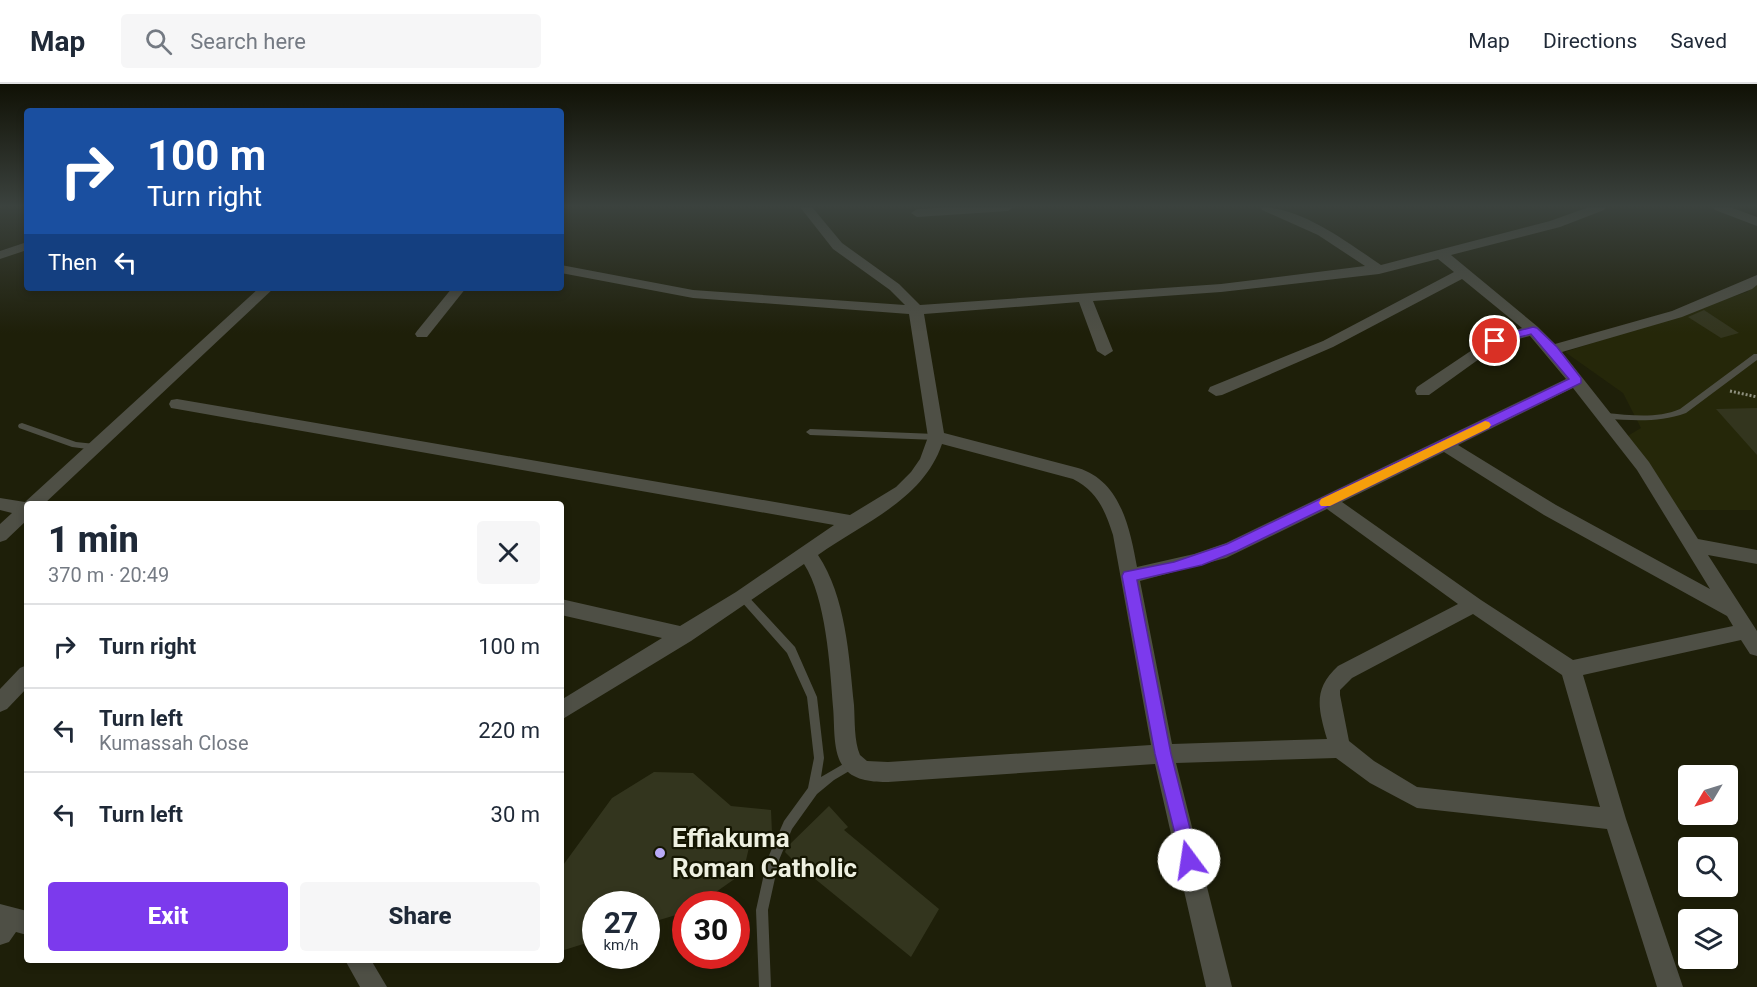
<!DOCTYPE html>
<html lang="en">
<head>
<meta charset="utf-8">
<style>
  :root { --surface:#fff; --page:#f6f6f7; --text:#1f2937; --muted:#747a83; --line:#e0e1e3; --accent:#7c3aed }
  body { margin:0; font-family:Roboto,sans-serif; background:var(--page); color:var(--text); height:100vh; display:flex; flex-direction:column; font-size:22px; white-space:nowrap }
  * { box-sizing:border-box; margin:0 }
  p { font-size:20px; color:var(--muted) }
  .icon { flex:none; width:33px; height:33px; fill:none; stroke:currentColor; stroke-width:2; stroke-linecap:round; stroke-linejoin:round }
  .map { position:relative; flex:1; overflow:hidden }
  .panel { position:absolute; left:24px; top:417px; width:540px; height:462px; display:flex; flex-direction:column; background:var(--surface); border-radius:6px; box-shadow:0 3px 9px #0003 }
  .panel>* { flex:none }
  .hud { position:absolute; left:24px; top:24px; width:540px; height:183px; border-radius:6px; box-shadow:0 3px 9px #0003; background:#1a4fa0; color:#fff; overflow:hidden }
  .needle { width:39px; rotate:232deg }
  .tools { position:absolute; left:1678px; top:681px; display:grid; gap:12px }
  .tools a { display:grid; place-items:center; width:60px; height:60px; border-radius:6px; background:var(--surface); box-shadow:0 3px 9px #0003; font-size:30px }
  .speed { position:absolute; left:582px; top:807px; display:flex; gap:12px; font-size:30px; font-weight:700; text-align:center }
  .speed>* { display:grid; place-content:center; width:78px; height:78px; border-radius:50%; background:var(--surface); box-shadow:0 3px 9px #0003; line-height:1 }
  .speed small { font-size:15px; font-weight:400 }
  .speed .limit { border:9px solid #d22; background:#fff; color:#111 }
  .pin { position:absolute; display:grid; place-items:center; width:51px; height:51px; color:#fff; margin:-26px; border:3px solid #fff; border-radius:50%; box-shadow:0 2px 6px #0007 }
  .me { position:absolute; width:66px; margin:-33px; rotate:346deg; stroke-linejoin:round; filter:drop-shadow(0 0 4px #0008) }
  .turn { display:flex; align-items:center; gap:21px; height:126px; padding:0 24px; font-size:27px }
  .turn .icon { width:78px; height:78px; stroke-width:2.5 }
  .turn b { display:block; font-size:42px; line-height:51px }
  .then { display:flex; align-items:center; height:57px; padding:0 24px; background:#0003; gap:12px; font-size:22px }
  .round { display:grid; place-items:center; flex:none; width:63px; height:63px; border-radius:6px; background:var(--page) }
  .overview { display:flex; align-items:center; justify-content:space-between; height:102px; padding:0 24px }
  h1 { font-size:36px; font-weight:800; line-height:45px }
  .action { display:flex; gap:12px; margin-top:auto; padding:12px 24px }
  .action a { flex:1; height:69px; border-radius:6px; background:var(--accent); color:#fff; font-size:24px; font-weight:800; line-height:69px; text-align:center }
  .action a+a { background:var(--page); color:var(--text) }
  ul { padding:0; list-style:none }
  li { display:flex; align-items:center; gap:18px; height:84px; padding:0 24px; border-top:2px solid var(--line) }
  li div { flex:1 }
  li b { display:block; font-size:22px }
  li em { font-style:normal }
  header { display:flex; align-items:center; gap:36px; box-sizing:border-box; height:84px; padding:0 30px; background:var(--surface); border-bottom:2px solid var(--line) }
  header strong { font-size:28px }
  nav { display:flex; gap:33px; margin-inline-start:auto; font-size:21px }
  .search { width:420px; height:54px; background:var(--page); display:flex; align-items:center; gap:15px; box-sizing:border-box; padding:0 21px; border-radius:6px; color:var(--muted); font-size:22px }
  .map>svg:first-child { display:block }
</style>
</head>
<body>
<header>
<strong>Map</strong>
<div class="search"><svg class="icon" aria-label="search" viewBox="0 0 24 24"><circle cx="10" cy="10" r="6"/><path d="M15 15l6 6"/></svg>Search here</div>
<nav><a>Map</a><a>Directions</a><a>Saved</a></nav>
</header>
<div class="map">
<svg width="1757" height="903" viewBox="0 0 1757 903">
  <rect width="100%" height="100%" fill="#1e1f09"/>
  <polygon fill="#252709" points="1757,198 1757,426 1673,426 1626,353 1641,344 1623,309 1565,268 1747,208"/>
  <g fill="#33351e">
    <polygon points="1704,226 1739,249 1721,254 1688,233"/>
    <polygon points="1757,324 1757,371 1716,325"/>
    <polygon points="654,688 693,689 731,722 771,726 772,749 751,755 743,789 699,820 686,820 686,828 646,840 646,820 596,820 596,856 561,867 561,784 612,714"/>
    <polygon points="829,722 848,743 844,746 939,825 911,873 798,781 785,768 787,763"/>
  </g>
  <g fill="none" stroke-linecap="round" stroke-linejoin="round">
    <polyline stroke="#8f917f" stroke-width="3" stroke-dasharray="2 2" stroke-linecap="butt" points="1730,307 1757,313"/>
    <g fill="#4e4f45" fill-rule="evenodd">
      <path d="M1754 270H1757V276L1686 329C1659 339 1633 336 1605 335L1601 332 1605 329C1631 331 1656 335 1680 325Z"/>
      <polygon points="22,339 76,358 95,360 99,363 95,366 72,363 19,344 18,342 19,340"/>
      <polygon points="810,345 936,350 940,353 936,356 810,351 806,348"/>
      <polygon points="743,509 746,510 795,563 817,613 824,674 821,693 852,675 856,677 857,680 856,683 834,696 817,710 792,745 779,776 768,826 771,903 759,903 756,826 767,776 784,737 808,704 814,674 807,613 787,569 740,516 738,513 740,510"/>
    </g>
    <g fill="#4e4f45" fill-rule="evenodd">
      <path d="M800 123H812L842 159 899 200 920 221 1221 200 1365 182 1318 151 1262 126 1260 123C1302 123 1347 158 1381 181L1550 137 1589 123H1606L1604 126 1560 143 1451 171 1538 243 1555 260 1672 227 1757 191V201L1752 205 1682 233 1562 268 1649 378 1698 455 1757 466V480L1708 471 1757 547V572L1750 570 1741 556 1583 591 1626 735 1683 903H1657L1607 745 1417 724 1370 699 1336 674 1176 679 1232 903H1206L1155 680 888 698C874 698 855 697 845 685 832 670 835 642 833 623 830 582 826 514 804 480L691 557 561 636V616L662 554 561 531V515L680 542 736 508 834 441 177 325 171 324 169 320 171 316 177 315 850 431 896 403 911 388 920 375 928 353 909 230 693 214 561 189V181L693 206 905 221 890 206 833 165ZM1438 175 1454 188 1323 257 1210 303 1208 307 1216 312 1222 311 1333 263 1462 195 1522 244 1490 254 1417 303 1415 307 1417 311H1429L1500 260 1530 252 1566 295 1226 459 1194 470 1137 483C1130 445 1121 397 1078 384L944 349 924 230 1079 218 1097 267 1105 272 1113 267 1093 217 1221 208 1379 190ZM1573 304 1637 386 1710 505 1556 421 1458 361ZM942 360 1073 395C1097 407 1105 426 1113 451L1151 661 888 678 867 677 860 671C854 657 855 637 854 621 849 572 846 513 818 471 863 439 923 416 942 360ZM1444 368 1544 431 1727 532 1733 542 1573 576 1481 516 1342 418ZM1327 425 1458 520 1338 582C1313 605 1318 624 1327 655L1172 660 1140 497 1226 474ZM1473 530 1562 591 1600 723 1417 703 1374 677 1349 657 1340 611V606L1352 594Z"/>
      <polygon points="953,123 1014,123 1008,127 917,133 911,129 917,125"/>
      <polygon points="1713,123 1730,123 1757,133 1757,142 1715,126"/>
      <polygon points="27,158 27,166 0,175 0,167"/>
      <polygon points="259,204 274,204 44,420 27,420 27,436 6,456 0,458 0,440 12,429 0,426 0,414 25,418"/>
      <polygon points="452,204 466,204 427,253 417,253 415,250 417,247"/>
      <polygon points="27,581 27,604 7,625 0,628 0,605 20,584"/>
      <polygon points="0,820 27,827 27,851 16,848 9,858 0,861"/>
      <polygon points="345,876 371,876 387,903 360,903"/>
    </g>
  </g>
  <linearGradient id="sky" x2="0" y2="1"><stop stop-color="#101105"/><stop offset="0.49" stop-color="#3b423e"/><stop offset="1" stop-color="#3b423e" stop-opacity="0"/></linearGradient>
  <rect width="1757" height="249" fill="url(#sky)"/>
  <polygon fill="#7c3aed" stroke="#51269a" stroke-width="1.5" points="1533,243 1537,244 1557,263 1581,294 1581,299 1237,467 1202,481 1137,496 1171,670 1198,776 1195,782 1189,784 1183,782 1155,670 1122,492 1124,488 1174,478 1227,460 1569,295 1531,250 1495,260 1489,257 1491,254"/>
  <polygon fill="#f59e0b" points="1485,337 1489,338 1491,341 1489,344 1330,422 1321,422 1319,419 1321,415"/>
  <circle fill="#b9aaf7" stroke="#151602" stroke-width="2" cx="660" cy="769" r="6"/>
  <g text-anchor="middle" stroke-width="4.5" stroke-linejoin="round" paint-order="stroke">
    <g font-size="26" font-weight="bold" fill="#eef0e1" stroke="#151602" text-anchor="start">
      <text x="672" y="763">Effiakuma<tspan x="672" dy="30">Roman Catholic</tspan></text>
    </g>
  </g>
</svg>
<div class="tools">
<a><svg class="needle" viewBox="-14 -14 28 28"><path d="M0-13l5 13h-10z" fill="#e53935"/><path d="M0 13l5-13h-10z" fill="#747a83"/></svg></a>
<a><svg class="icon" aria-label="search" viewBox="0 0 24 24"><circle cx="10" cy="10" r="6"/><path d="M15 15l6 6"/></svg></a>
<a><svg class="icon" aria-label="layers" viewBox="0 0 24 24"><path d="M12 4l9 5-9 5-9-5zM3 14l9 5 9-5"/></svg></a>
</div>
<div class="speed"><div>27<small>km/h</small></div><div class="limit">30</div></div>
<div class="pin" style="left:1495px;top:257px;background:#d93025"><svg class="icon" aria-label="arrive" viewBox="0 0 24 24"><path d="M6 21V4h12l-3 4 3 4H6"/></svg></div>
<svg class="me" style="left:1189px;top:776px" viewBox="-20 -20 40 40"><circle r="19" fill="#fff"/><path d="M0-13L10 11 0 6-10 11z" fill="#7c3aed"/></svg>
<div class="hud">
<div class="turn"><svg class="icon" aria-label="right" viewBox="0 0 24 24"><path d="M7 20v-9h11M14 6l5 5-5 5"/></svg><div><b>100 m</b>Turn right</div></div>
<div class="then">Then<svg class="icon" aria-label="left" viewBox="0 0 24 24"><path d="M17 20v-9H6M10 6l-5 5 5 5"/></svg></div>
</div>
<section class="panel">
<div class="overview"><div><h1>1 min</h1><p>370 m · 20:49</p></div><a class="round"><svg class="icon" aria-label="close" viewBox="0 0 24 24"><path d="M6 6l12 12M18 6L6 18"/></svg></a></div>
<ul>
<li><svg class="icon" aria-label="right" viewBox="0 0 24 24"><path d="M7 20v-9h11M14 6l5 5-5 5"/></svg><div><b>Turn right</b></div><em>100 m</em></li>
<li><svg class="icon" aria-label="left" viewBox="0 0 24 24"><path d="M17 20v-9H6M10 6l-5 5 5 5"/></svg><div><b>Turn left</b><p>Kumassah Close</p></div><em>220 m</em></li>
<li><svg class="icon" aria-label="left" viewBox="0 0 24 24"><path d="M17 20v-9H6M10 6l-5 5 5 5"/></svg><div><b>Turn left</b></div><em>30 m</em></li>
</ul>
<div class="action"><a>Exit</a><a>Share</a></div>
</section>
</div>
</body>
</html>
